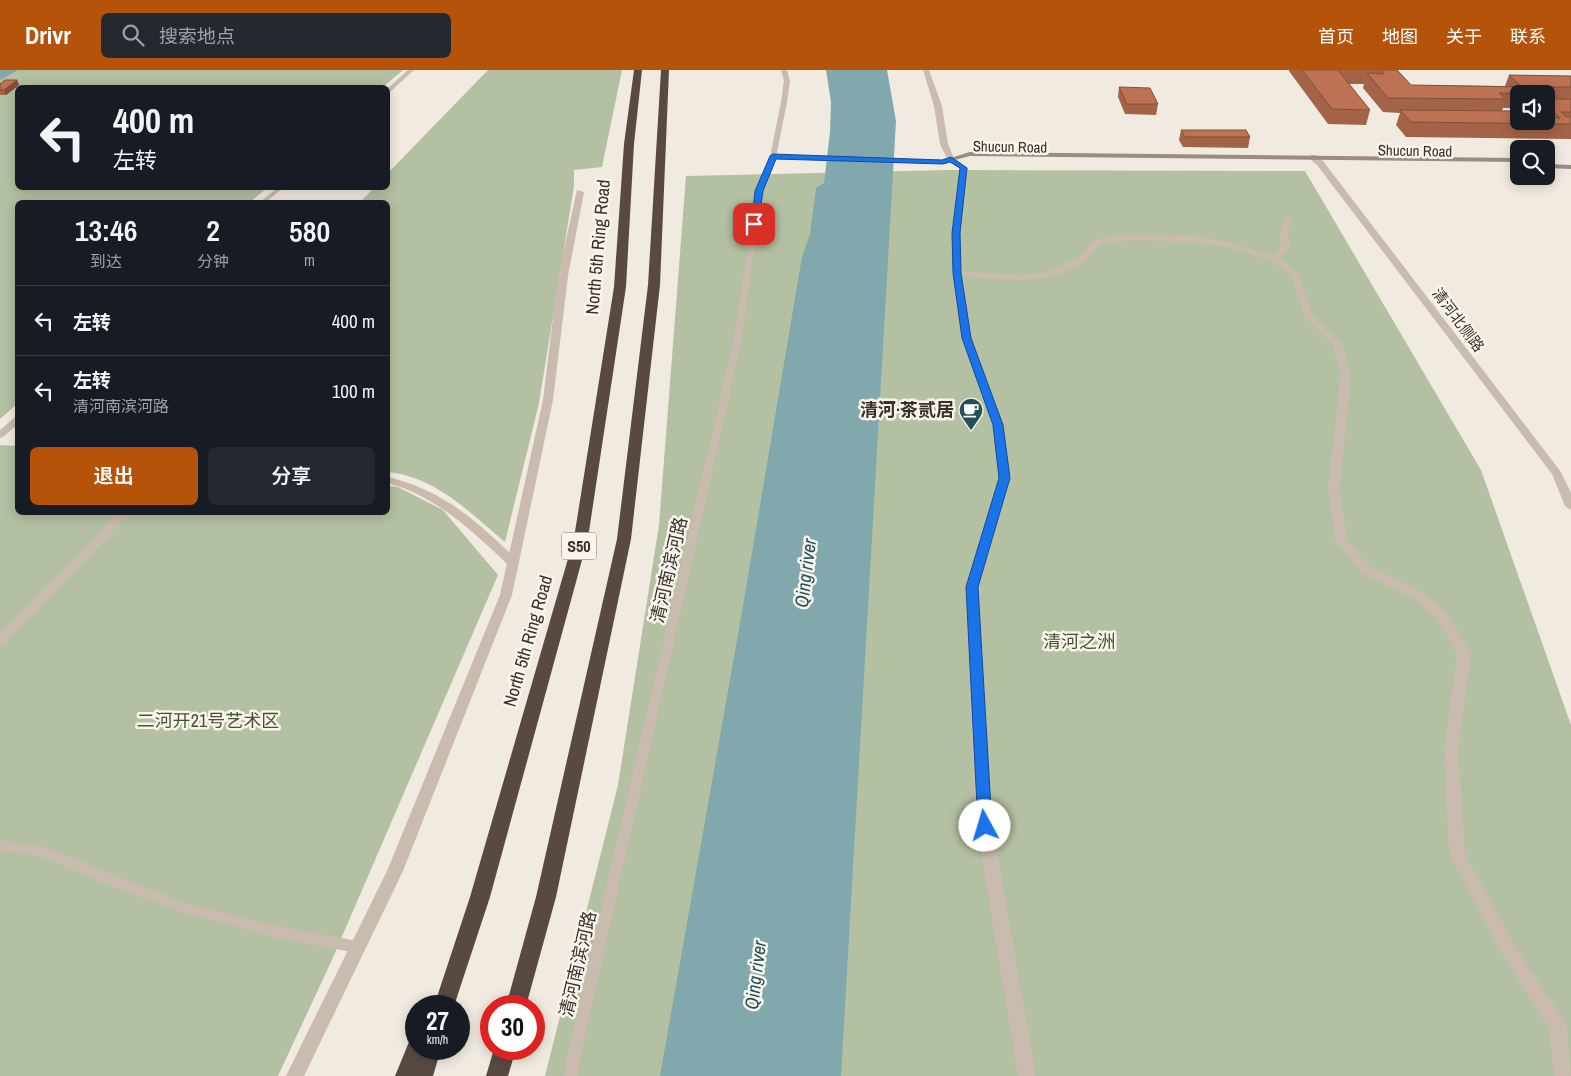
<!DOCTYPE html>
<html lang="zh">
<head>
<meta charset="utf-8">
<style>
  :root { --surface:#171b24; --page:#242831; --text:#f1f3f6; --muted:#9ea1a6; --line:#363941; --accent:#b45309 }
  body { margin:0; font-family:"Archivo Narrow","Noto Sans SC",sans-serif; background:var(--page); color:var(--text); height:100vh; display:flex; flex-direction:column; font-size:19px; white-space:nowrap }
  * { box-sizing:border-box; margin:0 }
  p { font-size:16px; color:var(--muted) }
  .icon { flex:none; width:28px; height:28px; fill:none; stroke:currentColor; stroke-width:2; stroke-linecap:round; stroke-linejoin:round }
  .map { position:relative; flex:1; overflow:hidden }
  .drawer { position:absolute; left:15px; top:130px; width:375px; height:315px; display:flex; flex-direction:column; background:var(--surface); border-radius:8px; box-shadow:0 2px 12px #0003 }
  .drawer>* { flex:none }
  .top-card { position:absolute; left:15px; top:15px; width:375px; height:105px; border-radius:8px; box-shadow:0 2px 12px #0003; background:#171b24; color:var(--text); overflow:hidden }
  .fabs { position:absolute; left:1510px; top:15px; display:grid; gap:10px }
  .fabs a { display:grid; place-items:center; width:45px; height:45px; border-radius:8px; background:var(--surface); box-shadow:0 2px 12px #0003; font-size:25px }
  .speed { position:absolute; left:405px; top:925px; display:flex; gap:10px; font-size:25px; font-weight:700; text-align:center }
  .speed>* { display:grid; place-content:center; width:65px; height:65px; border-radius:50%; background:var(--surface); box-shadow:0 2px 12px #0003; line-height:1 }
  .speed small { font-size:12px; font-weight:400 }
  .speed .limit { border:8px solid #d22; background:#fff; color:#111 }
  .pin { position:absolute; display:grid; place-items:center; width:42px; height:42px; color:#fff; margin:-21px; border-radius:10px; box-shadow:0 2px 8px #0006 }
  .me { position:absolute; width:55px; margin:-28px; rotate:354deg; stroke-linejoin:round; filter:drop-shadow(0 0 4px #0008) }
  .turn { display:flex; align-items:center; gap:18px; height:105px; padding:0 15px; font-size:22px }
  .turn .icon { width:65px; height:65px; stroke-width:2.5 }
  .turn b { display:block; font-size:35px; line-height:42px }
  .eta { display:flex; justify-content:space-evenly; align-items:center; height:85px; text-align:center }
  .eta b { font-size:30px; font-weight:600; line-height:35px }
  .button { display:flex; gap:10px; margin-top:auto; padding:10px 15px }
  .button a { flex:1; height:58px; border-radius:8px; background:var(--accent); color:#fff; font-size:20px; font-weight:600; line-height:58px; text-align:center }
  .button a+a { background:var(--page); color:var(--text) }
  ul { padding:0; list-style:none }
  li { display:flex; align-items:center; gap:15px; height:70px; padding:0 15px; border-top:1px solid var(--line) }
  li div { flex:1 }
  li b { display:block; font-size:19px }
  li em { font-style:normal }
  header { display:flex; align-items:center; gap:30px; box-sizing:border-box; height:70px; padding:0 25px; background:var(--accent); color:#fff }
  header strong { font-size:24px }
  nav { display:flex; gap:28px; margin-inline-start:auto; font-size:18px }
  .search { width:350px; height:45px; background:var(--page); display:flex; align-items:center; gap:12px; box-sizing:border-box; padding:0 18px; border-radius:8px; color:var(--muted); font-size:19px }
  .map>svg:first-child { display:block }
</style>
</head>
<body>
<header>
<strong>Drivr</strong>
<div class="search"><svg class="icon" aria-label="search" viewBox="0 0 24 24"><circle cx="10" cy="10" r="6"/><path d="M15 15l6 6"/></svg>搜索地点</div>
<nav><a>首页</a><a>地图</a><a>关于</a><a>联系</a></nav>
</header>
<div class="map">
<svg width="1571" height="1006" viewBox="0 0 1571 1006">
  <rect width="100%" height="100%" fill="#f1eae0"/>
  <g fill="#b3c0a1">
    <polygon points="0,0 403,0 382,18 18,18 18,118 267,118 250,132 18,132 17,334 0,349"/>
    <path d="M488 0H622L602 97 574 100V116L539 333 505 472C469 442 436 407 388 402V132H360L374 118H388V103Z"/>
    <polygon points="950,100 1305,101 1481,400 1571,655 1571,1006 545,1006 618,715 659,455 686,106"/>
    <polygon points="0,375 17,376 18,442 388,442 388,416 398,417 443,440 498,505 331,892 278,1006 0,1006"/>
  </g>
  <polygon fill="#81a8ac" points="826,0 887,0 896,51 841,1006 660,1006 743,536 802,187 810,164 816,118 824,113 830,62 831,32"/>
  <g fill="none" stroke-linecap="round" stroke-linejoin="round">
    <polygon fill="#81a8ac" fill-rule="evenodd" points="2,0 18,0 0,10 0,1"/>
    <g fill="#c9bbad" fill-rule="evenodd">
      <polygon points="408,0 414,0 390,22 388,23 388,18"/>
      <polygon points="781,0 787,0 790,11 787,32 776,87 762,121 741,274 581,984 578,1006 564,1006 567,984 733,274 756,121 770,87 781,32 784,11"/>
      <polygon points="277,118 283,118 266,132 260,132"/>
      <polygon points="15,347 18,347 18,354 3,367 0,368 0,360"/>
      <polygon points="0,770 49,778 128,811 186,833 278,856 357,871 362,873 364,877 362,881 357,883 278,868 185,843 118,819 43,787 0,780"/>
    </g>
    <g fill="#c9bbad" fill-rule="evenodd">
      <path d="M923 0H929L942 36 948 74 954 88 968 98 960 163 961 201 1021 205 1047 202 1079 187 1094 170 1131 164 1193 166 1224 171 1272 185 1281 177 1280 162 1284 149 1288 146 1292 149 1288 162 1290 178 1280 188 1298 202 1313 245 1342 273 1351 305 1340 417 1347 470 1370 497 1424 523 1447 542 1471 584 1458 682 1465 783 1515 876 1564 950 1567 956 1571 1006H1554L1549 958 1503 886 1449 783 1444 682 1457 584 1437 548 1414 529 1362 503 1335 471 1328 417 1341 305 1332 274 1304 246 1291 205 1271 190 1223 176 1193 172 1131 170 1100 174C1095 180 1090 188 1084 192 1045 217 1006 210 962 206L972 268 1003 355 1011 408 978 517 991 746 1036 1006H1018L975 746 966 517 999 408 993 355 962 268 952 203V163L960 99 950 92 943 94 773 89 769 87 773 85 942 90 947 88 940 74 934 36Z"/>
      <path d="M388 407C443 420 478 452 517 490L519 493 517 496H509C473 461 437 427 388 413Z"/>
      <polygon points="119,442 132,442 5,574 0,576 0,563"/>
    </g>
    <g fill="#c9bbad" fill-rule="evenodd">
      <polygon points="1310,85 1316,85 1323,91 1561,402 1571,423 1571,440 1565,436 1552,404 1317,95 1310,89"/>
      <polygon points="577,120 584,122 568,206 553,330 512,525 403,801 304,1006 286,1006 387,801 500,525 543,330 558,206"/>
    </g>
    <g fill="#9c8b7e" fill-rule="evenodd">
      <polygon points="970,82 1519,88 1519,92 970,86 951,91 947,89"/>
      <polygon points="1546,94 1571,95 1571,99 1546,98"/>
    </g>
    <g fill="#584a43" fill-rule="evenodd">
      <polygon points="634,0 642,0 634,74 626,217 588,468 490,827 454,936 434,936 470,827 574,468 614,217 624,74"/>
      <polygon points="661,0 669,0 660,215 631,469 556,827 526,936 506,936 536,827 617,469 648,215"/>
      <polygon points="416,969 416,979 441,979 433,1006 395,1006 409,972"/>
      <polygon points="494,979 516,979 508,1006 486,1006"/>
    </g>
  </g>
  <g fill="#a36347" fill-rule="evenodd">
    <path d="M1289 0H1397L1411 15 1505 16 1509 5 1571 6V69L1406 67 1396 55 1400 43 1383 42 1363 18 1364 14H1349L1370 40 1366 55 1328 54 1289 1ZM1519 24H1546V51H1519ZM1503 38H1517L1516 41H1502Z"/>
    <polygon points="17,10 19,15 6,25 0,25 0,14"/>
    <polygon points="1119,17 1158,34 1156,45 1125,44 1118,27"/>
    <polygon points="1181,60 1250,67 1248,78 1183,77 1179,70"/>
  </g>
  <polygon fill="#84503a" points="17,10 19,15 6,25 4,20"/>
  <g fill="#bd7353" stroke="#84503a">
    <polygon points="1302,0 1338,0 1370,40 1332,39"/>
    <polygon points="1381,0 1397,0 1411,15 1522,17 1509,5 1571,6 1571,17 1540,17 1547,23 1538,23 1539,24 1499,23 1506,29 1388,28 1367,3 1384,4"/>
    <polygon points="5,10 17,10 4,20 0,20 0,14"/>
    <polygon points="1119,17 1150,18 1158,34 1127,34"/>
    <polygon points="1546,29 1571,29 1571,42 1561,42 1567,47 1571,47 1571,54 1411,52 1400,40 1518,41 1519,42 1519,51 1546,51 1546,48 1560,48 1553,41 1546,41"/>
    <polygon points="1181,60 1246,60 1250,67 1185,67"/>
  </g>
  <polygon fill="#1a73e8" stroke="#114b97" points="773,84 942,90 951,87 967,98 960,163 961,203 971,268 1003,355 1010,408 978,517 992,756 990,760 985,762 980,760 978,756 966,517 999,408 993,355 962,268 953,203 952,163 960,98 950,92 943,94 776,89 763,121 758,154 751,156 755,121 770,86"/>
  <defs>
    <symbol id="cafe-pin" viewBox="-11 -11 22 30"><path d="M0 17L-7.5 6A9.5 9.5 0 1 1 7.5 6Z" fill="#235056" stroke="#f9f4ec"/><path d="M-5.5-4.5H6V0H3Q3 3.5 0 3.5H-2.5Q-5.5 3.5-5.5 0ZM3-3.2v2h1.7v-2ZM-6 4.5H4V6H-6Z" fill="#fff"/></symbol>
  </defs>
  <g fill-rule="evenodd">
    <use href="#cafe-pin" x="957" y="326" width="28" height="38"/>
  </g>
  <g text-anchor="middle" stroke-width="5" stroke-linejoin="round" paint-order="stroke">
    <g font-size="15" fill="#38302b" stroke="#f9f4ec">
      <text transform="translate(1010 77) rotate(1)" y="5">Shucun Road</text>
      <text transform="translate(1415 81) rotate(1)" y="5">Shucun Road</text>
      <text transform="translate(1458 250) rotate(53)" y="5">清河北侧路</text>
    </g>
    <rect fill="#f9f4ec" stroke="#726b65" stroke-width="1" x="561.5" y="462.5" width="35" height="27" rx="4"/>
    <g font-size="16" font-weight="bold" fill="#38302b">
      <text x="579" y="482">S50</text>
    </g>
    <g font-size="18" fill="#38302b" stroke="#f9f4ec">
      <text transform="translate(598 177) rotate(-85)" y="6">North 5th Ring Road</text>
      <text transform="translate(669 500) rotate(-77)" y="6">清河南滨河路</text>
      <text transform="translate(528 571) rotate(-74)" y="6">North 5th Ring Road</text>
      <text transform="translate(578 894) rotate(-77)" y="6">清河南滨河路</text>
    </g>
    <g font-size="18" font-weight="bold" fill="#38302b" stroke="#f9f4ec" text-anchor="end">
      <text x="954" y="346">清河·茶贰居</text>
    </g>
    <g font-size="18" fill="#455430" stroke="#f9f4ec">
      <text x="1079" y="578">清河之洲</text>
      <text x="208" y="657">二河开21号艺术区</text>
    </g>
    <g font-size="19" font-style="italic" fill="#235056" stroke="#f9f4ec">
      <text transform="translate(805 503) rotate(-83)" y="7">Qing river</text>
      <text transform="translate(755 905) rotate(-83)" y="7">Qing river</text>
    </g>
  </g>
</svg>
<div class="fabs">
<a><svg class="icon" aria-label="sound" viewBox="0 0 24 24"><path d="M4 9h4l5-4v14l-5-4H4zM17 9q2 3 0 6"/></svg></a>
<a><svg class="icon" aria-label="search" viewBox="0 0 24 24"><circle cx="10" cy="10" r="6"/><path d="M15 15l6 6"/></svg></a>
</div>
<div class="speed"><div>27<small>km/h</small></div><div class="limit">30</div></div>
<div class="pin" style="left:754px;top:154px;background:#d93025"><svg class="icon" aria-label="arrive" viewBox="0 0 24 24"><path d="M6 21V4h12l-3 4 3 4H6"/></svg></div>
<svg class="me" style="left:985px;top:756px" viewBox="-20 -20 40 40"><circle r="19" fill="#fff"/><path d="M0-13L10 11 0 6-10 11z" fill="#1a73e8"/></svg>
<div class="top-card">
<div class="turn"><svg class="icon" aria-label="left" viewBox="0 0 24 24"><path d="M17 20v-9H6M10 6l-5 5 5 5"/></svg><div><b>400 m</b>左转</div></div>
</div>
<section class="drawer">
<div class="eta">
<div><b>13:46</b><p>到达</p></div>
<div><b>2</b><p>分钟</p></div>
<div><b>580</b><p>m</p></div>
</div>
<ul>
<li><svg class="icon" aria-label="left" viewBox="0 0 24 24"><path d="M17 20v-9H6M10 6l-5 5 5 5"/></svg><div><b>左转</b></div><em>400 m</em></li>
<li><svg class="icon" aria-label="left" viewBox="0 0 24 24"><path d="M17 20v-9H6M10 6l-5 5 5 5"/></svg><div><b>左转</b><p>清河南滨河路</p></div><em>100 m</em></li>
</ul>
<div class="button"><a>退出</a><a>分享</a></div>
</section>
</div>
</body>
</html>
